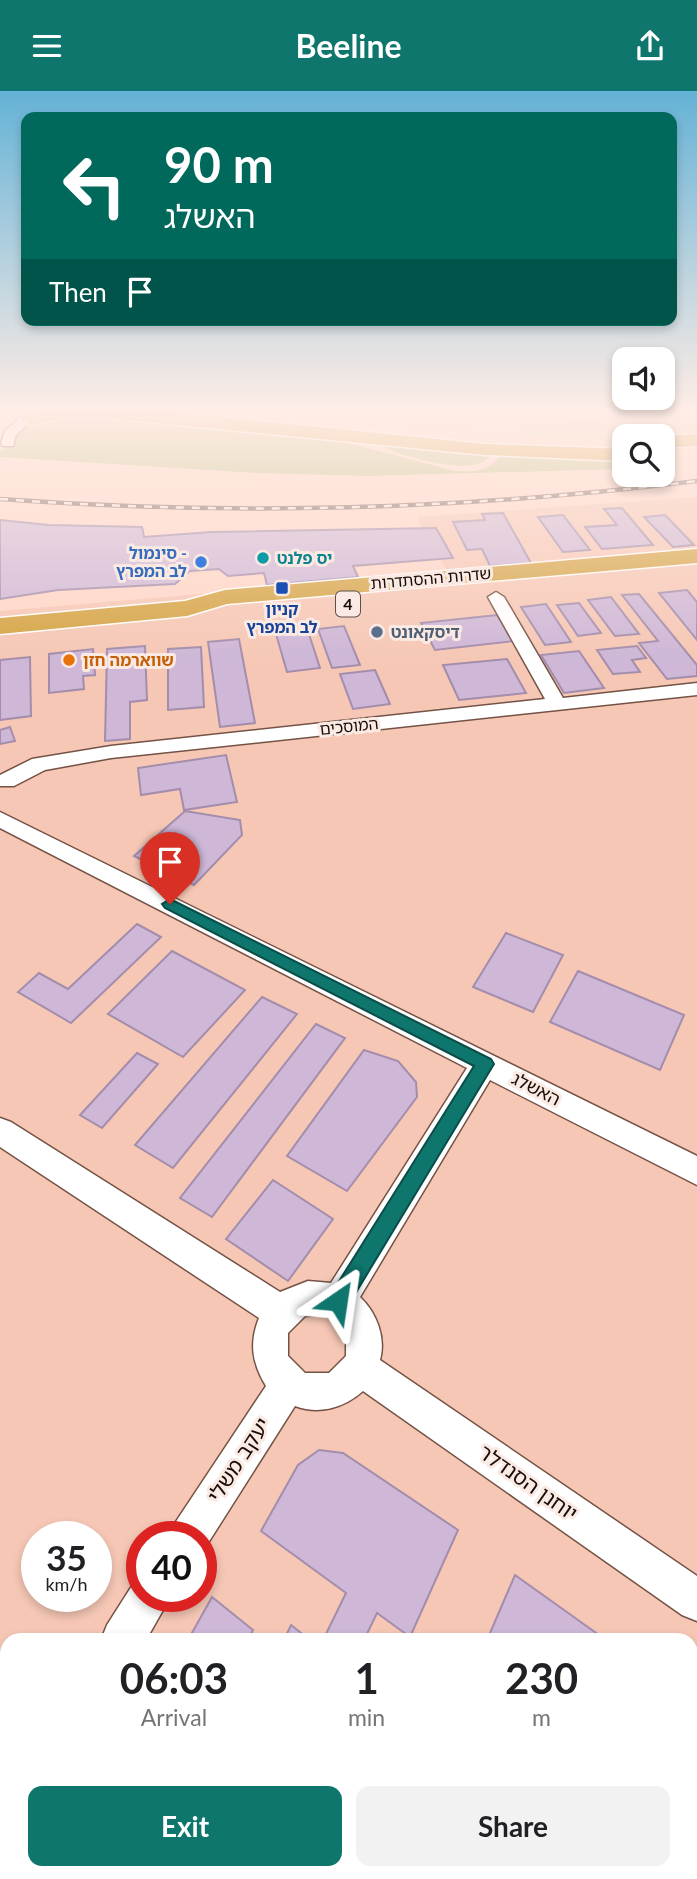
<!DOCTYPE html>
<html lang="en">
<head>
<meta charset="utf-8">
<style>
  :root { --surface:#fff; --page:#f2f2f2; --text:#202124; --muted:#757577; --accent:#0f766e }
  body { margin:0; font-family:Lato,"Noto Sans Hebrew",sans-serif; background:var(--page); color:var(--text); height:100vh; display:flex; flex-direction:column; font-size:26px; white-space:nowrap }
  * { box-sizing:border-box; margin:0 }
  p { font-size:23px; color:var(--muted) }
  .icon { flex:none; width:38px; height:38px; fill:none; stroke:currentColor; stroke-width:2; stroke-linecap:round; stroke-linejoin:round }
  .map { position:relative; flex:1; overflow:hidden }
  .sheet { position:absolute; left:0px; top:1542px; width:698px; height:247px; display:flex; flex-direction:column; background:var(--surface); border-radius:21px 21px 0 0; box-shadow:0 4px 10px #0003 }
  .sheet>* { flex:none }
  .banner { position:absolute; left:21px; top:21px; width:656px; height:214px; border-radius:14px; box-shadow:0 4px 10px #0003; background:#00695c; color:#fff; overflow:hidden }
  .fabs { position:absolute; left:612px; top:256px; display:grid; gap:14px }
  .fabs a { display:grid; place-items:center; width:63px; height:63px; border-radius:14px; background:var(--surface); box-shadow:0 4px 10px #0003; font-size:35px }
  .speed { position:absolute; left:21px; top:1430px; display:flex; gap:14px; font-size:35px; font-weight:700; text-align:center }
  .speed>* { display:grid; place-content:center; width:91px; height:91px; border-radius:50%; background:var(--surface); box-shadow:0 4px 10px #0003; line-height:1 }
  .speed small { font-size:18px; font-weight:400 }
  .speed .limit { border:10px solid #d22; background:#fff; color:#111 }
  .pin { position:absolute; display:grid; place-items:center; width:60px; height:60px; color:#fff; margin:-72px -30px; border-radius:50% 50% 50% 0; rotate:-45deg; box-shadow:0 0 7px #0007 }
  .pin .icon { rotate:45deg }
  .me { position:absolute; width:77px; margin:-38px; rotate:32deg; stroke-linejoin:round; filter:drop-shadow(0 0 5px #0008) }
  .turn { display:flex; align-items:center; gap:24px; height:147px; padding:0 28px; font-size:32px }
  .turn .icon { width:91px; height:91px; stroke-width:2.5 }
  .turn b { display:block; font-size:49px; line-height:60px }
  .then { display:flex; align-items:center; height:66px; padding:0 28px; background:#0003; gap:14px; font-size:26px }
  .eta { display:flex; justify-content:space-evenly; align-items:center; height:119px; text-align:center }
  .eta b { font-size:42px; font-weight:700; line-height:49px }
  .primary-button { display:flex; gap:14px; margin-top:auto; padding:14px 28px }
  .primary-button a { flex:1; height:80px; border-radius:14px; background:var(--accent); color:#fff; font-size:28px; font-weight:700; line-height:80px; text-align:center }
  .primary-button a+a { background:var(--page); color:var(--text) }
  header { display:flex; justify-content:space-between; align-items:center; height:91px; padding:0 28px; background:var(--accent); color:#fff; font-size:32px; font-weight:700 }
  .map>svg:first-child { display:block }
</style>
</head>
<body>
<header><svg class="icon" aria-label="menu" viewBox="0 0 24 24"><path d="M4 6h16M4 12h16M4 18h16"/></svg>Beeline<svg class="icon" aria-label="share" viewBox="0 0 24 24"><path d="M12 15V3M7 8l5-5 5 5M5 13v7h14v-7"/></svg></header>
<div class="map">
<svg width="697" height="1788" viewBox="0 0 697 1788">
  <rect width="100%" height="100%" fill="#ffd6c7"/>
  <g fill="#f6c7b5" fill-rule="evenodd">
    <polygon points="203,318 623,318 445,341"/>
    <path d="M697 406V1788H0V520L448 482 417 426ZM37 1446H96V1505H37ZM142 1446H201V1505H142ZM7 1549H691V1782H7Z"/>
  </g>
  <g fill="#bbc183">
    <path d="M70 322 326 346 455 380C472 381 491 381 500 364L625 369V378L367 385 257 382 0 366V361L11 354 12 346 26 333Z"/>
    <path d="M372 351 489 362V366C472 388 393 363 372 351Z"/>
  </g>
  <polygon fill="#e1d7b2" points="675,318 697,318 697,345 547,349 528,344 516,336"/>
  <g fill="#ceb7d7" stroke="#a38dab" stroke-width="2">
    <polygon points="622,417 653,454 602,458 585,436 617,434 604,418"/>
    <polygon points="503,422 531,472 490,475 482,458 467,459 453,431 485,429 482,423"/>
    <polygon points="563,424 590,459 563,461 538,426"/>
    <polygon points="665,424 694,454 673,456 644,426"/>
    <polygon points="0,429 49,434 142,436 144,446 211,441 436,437 453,467 353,475 358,486 267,494 264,482 228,485 219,478 190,480 175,493 58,499 0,508"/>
    <polygon points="687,499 697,511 697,549 659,502"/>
    <polygon points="639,503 697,574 697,585 667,588 639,552 658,550 622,504"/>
    <polygon points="611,506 639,543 615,545 588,509"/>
    <polygon points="579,512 601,542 578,545 557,514"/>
    <polygon points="546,513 571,551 545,554 521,516"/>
    <polygon points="497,524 514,550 435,559 421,532"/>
    <polygon points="344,535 360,574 332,577 318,538"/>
    <polygon points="308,540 320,577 287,581 276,543"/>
    <polygon points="239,548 255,632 220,636 208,551"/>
    <polygon points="145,555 147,609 130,611 130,648 105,650 107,558"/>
    <polygon points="637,555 646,567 632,569 640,581 613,583 597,559"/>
    <polygon points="201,556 204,616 168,619 168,558"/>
    <polygon points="93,558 95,584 83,585 84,598 49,602 49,563"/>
    <polygon points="579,560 604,597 564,602 541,564"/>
    <polygon points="30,566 31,625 0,629 0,569"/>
    <polygon points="507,568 526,602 459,609 443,574"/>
    <polygon points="375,579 390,613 353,618 340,583"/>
    <polygon points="10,636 15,650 0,653 0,639"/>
    <polygon points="226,664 237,711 184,719 180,698 141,704 138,677"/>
    <polygon points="185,720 240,729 242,744 194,794 134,765"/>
    <polygon points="137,833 161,846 71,932 18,901 39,882 68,898"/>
    <polygon points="506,842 563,864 533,921 473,896"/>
    <polygon points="172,860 245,899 183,966 108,923"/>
    <polygon points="578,880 684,924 660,979 550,931"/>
    <polygon points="262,906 297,923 173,1077 135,1054"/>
    <polygon points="316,933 345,947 212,1126 180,1107"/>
    <polygon points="364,959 398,970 416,991 417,1006 347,1100 287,1065"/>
    <polygon points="137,962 158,973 102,1037 80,1024"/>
    <polygon points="273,1089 333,1128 288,1190 226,1148"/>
    <polygon points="319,1359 343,1362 458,1439 410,1546 377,1522 364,1549 323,1549 346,1502 261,1440 298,1374"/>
    <polygon points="515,1484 606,1549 487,1549"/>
    <polygon points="212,1506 253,1539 248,1549 188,1549"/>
    <polygon points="291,1534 310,1549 284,1549"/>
    <polygon points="203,1782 298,1782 295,1788 210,1788"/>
  </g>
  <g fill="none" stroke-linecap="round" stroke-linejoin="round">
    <defs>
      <g id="minor">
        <polygon points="30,318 44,318 16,344 13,355 3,355 1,352 5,340"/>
        <polygon points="496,501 504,506 563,607 697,592 697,604 111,667 45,679 14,695 0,695 0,684 32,668 111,655 545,608 488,506"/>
        <path d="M0 721 697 1065V1094L490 989 360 1206C377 1222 386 1247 380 1269L697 1485V1530L682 1524 363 1300C344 1317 319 1324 295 1315L203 1460 201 1446H169L175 1432 266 1295C252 1272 249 1252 259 1227L0 1056V1027L11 1031 280 1201 308 1190 331 1192 467 977 0 737ZM322 1223 335 1229 346 1242V1265L329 1282H305L288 1265V1242L305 1225Z"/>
        <polygon points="142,1488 142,1505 171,1505 146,1549 101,1549 107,1534 135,1490"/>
        <polygon points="7,1603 7,1648 0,1651 0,1606"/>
        <polygon points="0,1732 7,1733 7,1781 0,1780"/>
        <polygon points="85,1782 137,1782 140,1788 88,1788"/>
      </g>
      <g id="highway">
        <polygon points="50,318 142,318 485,353 625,358 625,370 485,364 75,324 30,334 21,328 23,324"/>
        <polygon points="697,343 697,355 663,357 663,345"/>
        <polygon points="697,458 697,472 227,513 187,525 0,543 0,527 185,510 225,499"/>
      </g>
    </defs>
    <use href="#minor" stroke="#745245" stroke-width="3"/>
    <use href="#highway" stroke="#fff" stroke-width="3"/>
    <use href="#minor" fill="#fff" fill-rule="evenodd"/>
    <use href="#highway" fill="#d4a342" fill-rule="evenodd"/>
    <defs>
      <path id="rail" d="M0 408C237 425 461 419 697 390"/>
    </defs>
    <use href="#rail" stroke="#7c635a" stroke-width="4.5"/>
    <use href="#rail" stroke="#faeae3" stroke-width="2.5" stroke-dasharray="8" stroke-linecap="butt"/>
  </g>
  <linearGradient id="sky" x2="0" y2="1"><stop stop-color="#64b2d6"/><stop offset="0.56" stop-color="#ffede6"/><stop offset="1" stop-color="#ffede6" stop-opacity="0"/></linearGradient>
  <rect width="697" height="569" fill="url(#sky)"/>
  <polygon fill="#0f766e" stroke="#0a4d48" stroke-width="2" points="170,808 491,968 494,973 346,1218 338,1221 331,1218 328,1210 331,1203 474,975 165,817 162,813"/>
  <circle fill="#0f9aa8" stroke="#faeae3" stroke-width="2.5" cx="263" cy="467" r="7"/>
  <circle fill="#3f7fe0" stroke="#faeae3" stroke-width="2.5" cx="201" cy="471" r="7"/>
  <rect fill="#1a4fb4" stroke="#faeae3" stroke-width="2.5" x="275" y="490" width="14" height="14" rx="3.5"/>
  <circle fill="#5c6f8a" stroke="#faeae3" stroke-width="2.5" cx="377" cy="541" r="7"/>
  <circle fill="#e8710a" stroke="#faeae3" stroke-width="2.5" cx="69" cy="569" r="7"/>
  <g text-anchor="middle" stroke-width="6" stroke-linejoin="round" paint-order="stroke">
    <g font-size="16" font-weight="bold" fill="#366cbe" stroke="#faeae3" text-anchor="end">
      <text x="187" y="468">סינמול -<tspan x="187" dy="18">לב המפרץ</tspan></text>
    </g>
    <g font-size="16" font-weight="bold" fill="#0d838f" stroke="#faeae3" text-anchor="start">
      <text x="277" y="473">יס פלנט</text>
    </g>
    <g font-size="16" fill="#1a0d08" stroke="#faeae3">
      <text transform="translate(431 487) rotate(-5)" y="6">שדרות ההסתדרות</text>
      <text transform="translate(349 635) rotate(-6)" y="6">המוסכים</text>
    </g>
    <rect fill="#faeae3" stroke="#5d4f4a" stroke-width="2" x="336" y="500.5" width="24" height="25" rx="5"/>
    <g font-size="16" font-weight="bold" fill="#1a0d08">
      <text x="348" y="519">4</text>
    </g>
    <g font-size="16" font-weight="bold" fill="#164399" stroke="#faeae3">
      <text x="282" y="524">קניון<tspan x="282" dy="18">לב המפרץ</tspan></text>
    </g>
    <g font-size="16" font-weight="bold" fill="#4e5e75" stroke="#faeae3" text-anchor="start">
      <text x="391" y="547">דיסקאונט</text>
    </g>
    <g font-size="16" font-weight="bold" fill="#c56008" stroke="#faeae3" text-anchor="start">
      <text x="83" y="575">שווארמה חזן</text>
    </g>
    <g font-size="18" fill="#1a0d08" stroke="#faeae3">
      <text transform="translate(536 998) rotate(27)" y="6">האשלג</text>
    </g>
    <g font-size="21" fill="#1a0d08" stroke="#faeae3">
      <text transform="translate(239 1369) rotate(-57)" y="7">יעקב משלי</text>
      <text transform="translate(528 1392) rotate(35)" y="7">יוחנן הסנדלר</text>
    </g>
  </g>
</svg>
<div class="fabs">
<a><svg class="icon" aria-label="sound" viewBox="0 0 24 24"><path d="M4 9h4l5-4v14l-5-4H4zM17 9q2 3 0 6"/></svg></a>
<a><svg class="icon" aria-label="search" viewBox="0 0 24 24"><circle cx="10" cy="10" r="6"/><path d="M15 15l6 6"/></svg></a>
</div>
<div class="speed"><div>35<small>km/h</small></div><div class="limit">40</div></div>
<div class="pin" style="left:170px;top:813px;background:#d93025"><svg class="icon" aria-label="arrive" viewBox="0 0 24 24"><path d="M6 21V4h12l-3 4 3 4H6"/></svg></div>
<svg class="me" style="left:338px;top:1210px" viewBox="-20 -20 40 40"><path d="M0-17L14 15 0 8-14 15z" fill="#0f766e" stroke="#fff" stroke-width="4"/></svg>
<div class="banner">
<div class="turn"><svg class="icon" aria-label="left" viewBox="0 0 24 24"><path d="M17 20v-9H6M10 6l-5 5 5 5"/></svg><div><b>90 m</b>האשלג</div></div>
<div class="then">Then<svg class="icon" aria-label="arrive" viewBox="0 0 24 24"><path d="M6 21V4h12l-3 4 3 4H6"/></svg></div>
</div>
<section class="sheet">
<div class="eta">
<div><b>06:03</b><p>Arrival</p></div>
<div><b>1</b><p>min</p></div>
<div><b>230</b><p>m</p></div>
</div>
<div class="primary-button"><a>Exit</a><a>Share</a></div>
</section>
</div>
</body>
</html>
